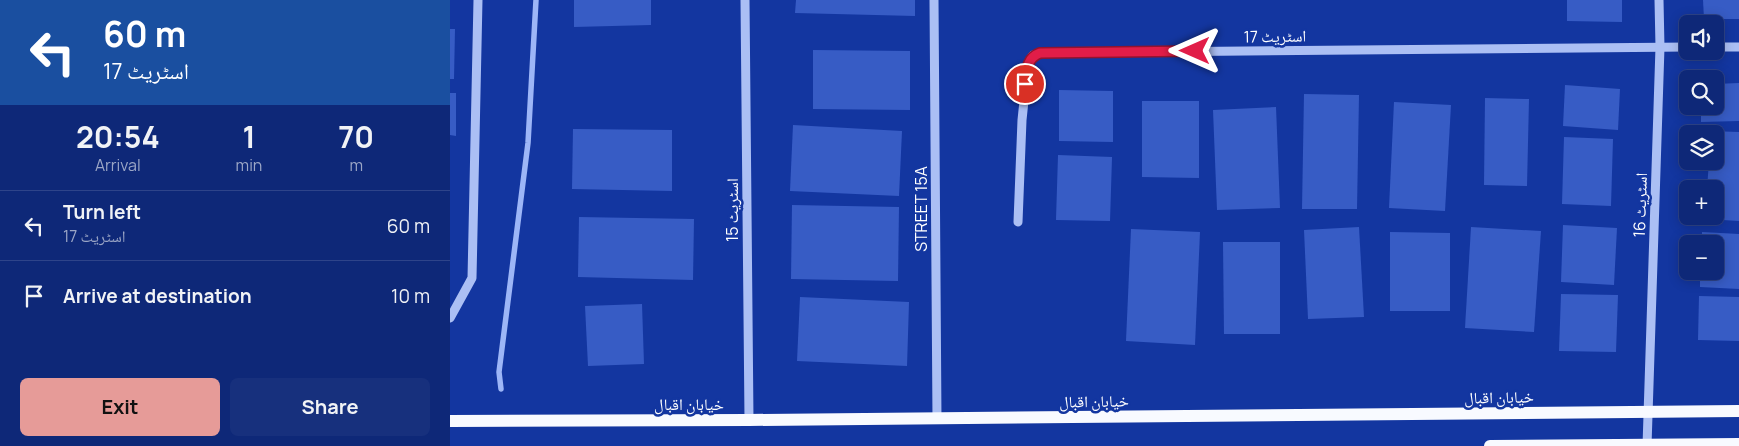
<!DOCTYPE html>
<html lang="en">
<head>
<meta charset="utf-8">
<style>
  :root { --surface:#0e2878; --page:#17307d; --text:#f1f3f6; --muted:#9ba6c6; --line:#2e448a; --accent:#e69b98 }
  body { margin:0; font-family:Manrope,"Noto Naskh Arabic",sans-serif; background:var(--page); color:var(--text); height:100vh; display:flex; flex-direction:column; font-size:19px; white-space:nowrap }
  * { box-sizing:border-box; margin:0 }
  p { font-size:16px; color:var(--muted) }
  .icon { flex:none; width:28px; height:28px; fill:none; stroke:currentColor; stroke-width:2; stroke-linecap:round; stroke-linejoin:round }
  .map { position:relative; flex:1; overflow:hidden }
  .panel { display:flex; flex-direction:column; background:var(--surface); width:450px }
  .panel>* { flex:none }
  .banner { background:#1a4fa0; color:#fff; overflow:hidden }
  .buttons { position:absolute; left:1229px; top:15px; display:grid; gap:10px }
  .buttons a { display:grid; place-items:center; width:45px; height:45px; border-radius:8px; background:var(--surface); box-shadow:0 2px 12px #0003,0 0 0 1px var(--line); font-size:25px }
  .pin { position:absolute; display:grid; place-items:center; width:42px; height:42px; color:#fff; margin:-21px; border:2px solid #fff; border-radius:50%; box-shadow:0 1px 5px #0007 }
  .me { position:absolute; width:55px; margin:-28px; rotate:270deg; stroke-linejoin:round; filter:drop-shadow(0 0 4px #0008) }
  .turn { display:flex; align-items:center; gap:18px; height:105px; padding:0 20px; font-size:22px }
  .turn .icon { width:65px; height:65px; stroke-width:2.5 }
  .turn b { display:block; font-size:35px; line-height:42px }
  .eta { display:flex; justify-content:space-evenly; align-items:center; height:85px; text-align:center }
  .eta b { font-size:30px; font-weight:700; line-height:35px }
  .primary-button { display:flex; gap:10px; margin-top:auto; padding:10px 20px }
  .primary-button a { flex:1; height:58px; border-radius:8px; background:var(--accent); color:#111; font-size:20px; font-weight:700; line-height:58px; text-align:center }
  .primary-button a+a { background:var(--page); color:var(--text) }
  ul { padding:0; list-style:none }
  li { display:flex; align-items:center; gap:15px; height:70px; padding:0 20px; border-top:1px solid var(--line) }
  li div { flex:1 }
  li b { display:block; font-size:19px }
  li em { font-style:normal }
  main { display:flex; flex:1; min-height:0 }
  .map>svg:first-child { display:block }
</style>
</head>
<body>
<main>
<section class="panel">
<div class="banner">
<div class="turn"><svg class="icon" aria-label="left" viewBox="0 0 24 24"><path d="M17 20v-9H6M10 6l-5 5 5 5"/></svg><div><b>60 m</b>اسٹریٹ 17</div></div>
</div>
<div class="eta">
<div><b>20:54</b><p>Arrival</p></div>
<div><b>1</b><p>min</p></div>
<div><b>70</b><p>m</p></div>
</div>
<ul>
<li><svg class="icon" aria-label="left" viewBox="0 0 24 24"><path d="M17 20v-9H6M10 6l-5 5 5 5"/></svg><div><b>Turn left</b><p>اسٹریٹ 17</p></div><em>60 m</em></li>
<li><svg class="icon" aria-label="arrive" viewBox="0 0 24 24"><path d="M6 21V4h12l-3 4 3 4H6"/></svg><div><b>Arrive at destination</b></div><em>10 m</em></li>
</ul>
<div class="primary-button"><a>Exit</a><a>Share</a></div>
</section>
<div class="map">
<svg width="1289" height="446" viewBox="0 0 1289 446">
  <rect width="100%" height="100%" fill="#1336a0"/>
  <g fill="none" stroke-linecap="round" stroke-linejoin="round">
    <polyline stroke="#9db6f7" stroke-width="5.5" points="51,389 49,372 78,143 86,0"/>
  </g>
  <g fill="#375cc5">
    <polygon points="124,0 201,0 201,25 124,27"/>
    <polygon points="346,0 465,0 465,16 345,13"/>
    <polygon points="1117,0 1172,0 1172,22 1117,21"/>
    <polygon points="1253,0 1289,0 1289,19 1254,19"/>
    <polygon points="0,29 5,29 4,79 0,79"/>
    <polygon points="363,50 460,51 460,110 363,109"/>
    <polygon points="1289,83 1289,121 1251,122 1251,106 1265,106 1265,84"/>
    <polygon points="1115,85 1170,89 1168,130 1113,126"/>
    <polygon points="609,90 663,91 663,142 609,141"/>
    <polygon points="0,93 6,93 6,136 0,135"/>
    <polygon points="854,94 909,95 907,209 852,209"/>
    <polygon points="1035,98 1079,99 1077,186 1034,185"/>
    <polygon points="692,101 749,101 749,178 692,177"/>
    <polygon points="944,102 1001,105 995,211 939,208"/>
    <polygon points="826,107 830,208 767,210 763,110"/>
    <polygon points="343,125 452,131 449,196 340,191"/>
    <polygon points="123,129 222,130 222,191 122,189"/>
    <polygon points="1260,131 1289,132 1289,221 1256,219 1256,216 1265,216 1265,189 1257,189 1259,161 1265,161 1265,134 1260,134"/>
    <polygon points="1114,137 1163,139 1161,206 1112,204"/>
    <polygon points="608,155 662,157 660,221 606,220"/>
    <polygon points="342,205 449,207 448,281 341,279"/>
    <polygon points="129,217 244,219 243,280 128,277"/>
    <polygon points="1113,225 1167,228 1164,285 1111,282"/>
    <polygon points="909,227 914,317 858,319 854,230"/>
    <polygon points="1021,227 1091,231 1084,332 1015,328"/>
    <polygon points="681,229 750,232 745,345 676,341"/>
    <polygon points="940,232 1000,233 1000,311 940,311"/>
    <polygon points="1252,232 1289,234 1289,289 1250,287 1250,271 1265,271 1265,244 1252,244"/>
    <polygon points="773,242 830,242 830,334 774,334"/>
    <polygon points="1111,294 1168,295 1166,352 1109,351"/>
    <polygon points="1249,296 1289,297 1289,341 1248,340"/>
    <polygon points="350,297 459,302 457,366 347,361"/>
    <polygon points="192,304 194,364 138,366 135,306"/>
  </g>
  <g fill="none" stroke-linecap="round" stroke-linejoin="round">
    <g stroke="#abbff4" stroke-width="9">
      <polyline points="295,0 299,420"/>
      <polyline points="484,0 487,419"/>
      <polyline points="1265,47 1289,47"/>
      <polyline points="568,222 572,120 577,72 579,61 583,55 590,53 1238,47"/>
      <polyline points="0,318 22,278 28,0"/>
      <polyline points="1197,446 1210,47 1209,0"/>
    </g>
    <g stroke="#f8faff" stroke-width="12">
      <polyline points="0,421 299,420 1289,411"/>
      <polyline points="1040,446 1289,444"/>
    </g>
  </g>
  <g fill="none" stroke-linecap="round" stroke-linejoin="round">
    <defs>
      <path id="route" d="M575 84C577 71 576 58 590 53L745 51"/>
    </defs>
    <use href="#route" stroke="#92132f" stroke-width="12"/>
    <use href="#route" stroke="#e11d48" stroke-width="9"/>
  </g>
  <g text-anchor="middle" stroke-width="5" stroke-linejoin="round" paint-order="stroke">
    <g font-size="16" fill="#fff" stroke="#1336a0">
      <text transform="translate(825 36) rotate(-1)" y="6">اسٹریٹ 17</text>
      <text transform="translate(1190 205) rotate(-88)" y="6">اسٹریٹ 16</text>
      <text transform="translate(471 209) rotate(-90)" y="6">STREET 15A</text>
      <text transform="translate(282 210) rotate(-90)" y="6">اسٹریٹ 15</text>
      <text transform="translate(1049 397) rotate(-1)" y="6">خیابان اقبال</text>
      <text transform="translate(644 401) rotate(-1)" y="6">خیابان اقبال</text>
      <text x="239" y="410">خیابان اقبال</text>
    </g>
  </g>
</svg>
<div class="buttons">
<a><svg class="icon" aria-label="sound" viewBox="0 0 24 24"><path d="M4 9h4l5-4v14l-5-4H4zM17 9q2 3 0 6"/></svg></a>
<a><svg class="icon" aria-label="search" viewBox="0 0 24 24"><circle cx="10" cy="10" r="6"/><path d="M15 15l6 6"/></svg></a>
<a><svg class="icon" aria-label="layers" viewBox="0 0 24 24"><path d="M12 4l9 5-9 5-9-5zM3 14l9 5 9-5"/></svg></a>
<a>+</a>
<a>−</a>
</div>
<div class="pin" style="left:575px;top:84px;background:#d93025"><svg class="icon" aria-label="arrive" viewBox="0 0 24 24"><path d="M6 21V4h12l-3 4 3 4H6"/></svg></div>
<svg class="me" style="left:745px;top:51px" viewBox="-20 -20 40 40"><path d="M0-17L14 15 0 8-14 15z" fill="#e11d48" stroke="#fff" stroke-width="4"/></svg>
</div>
</main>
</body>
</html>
